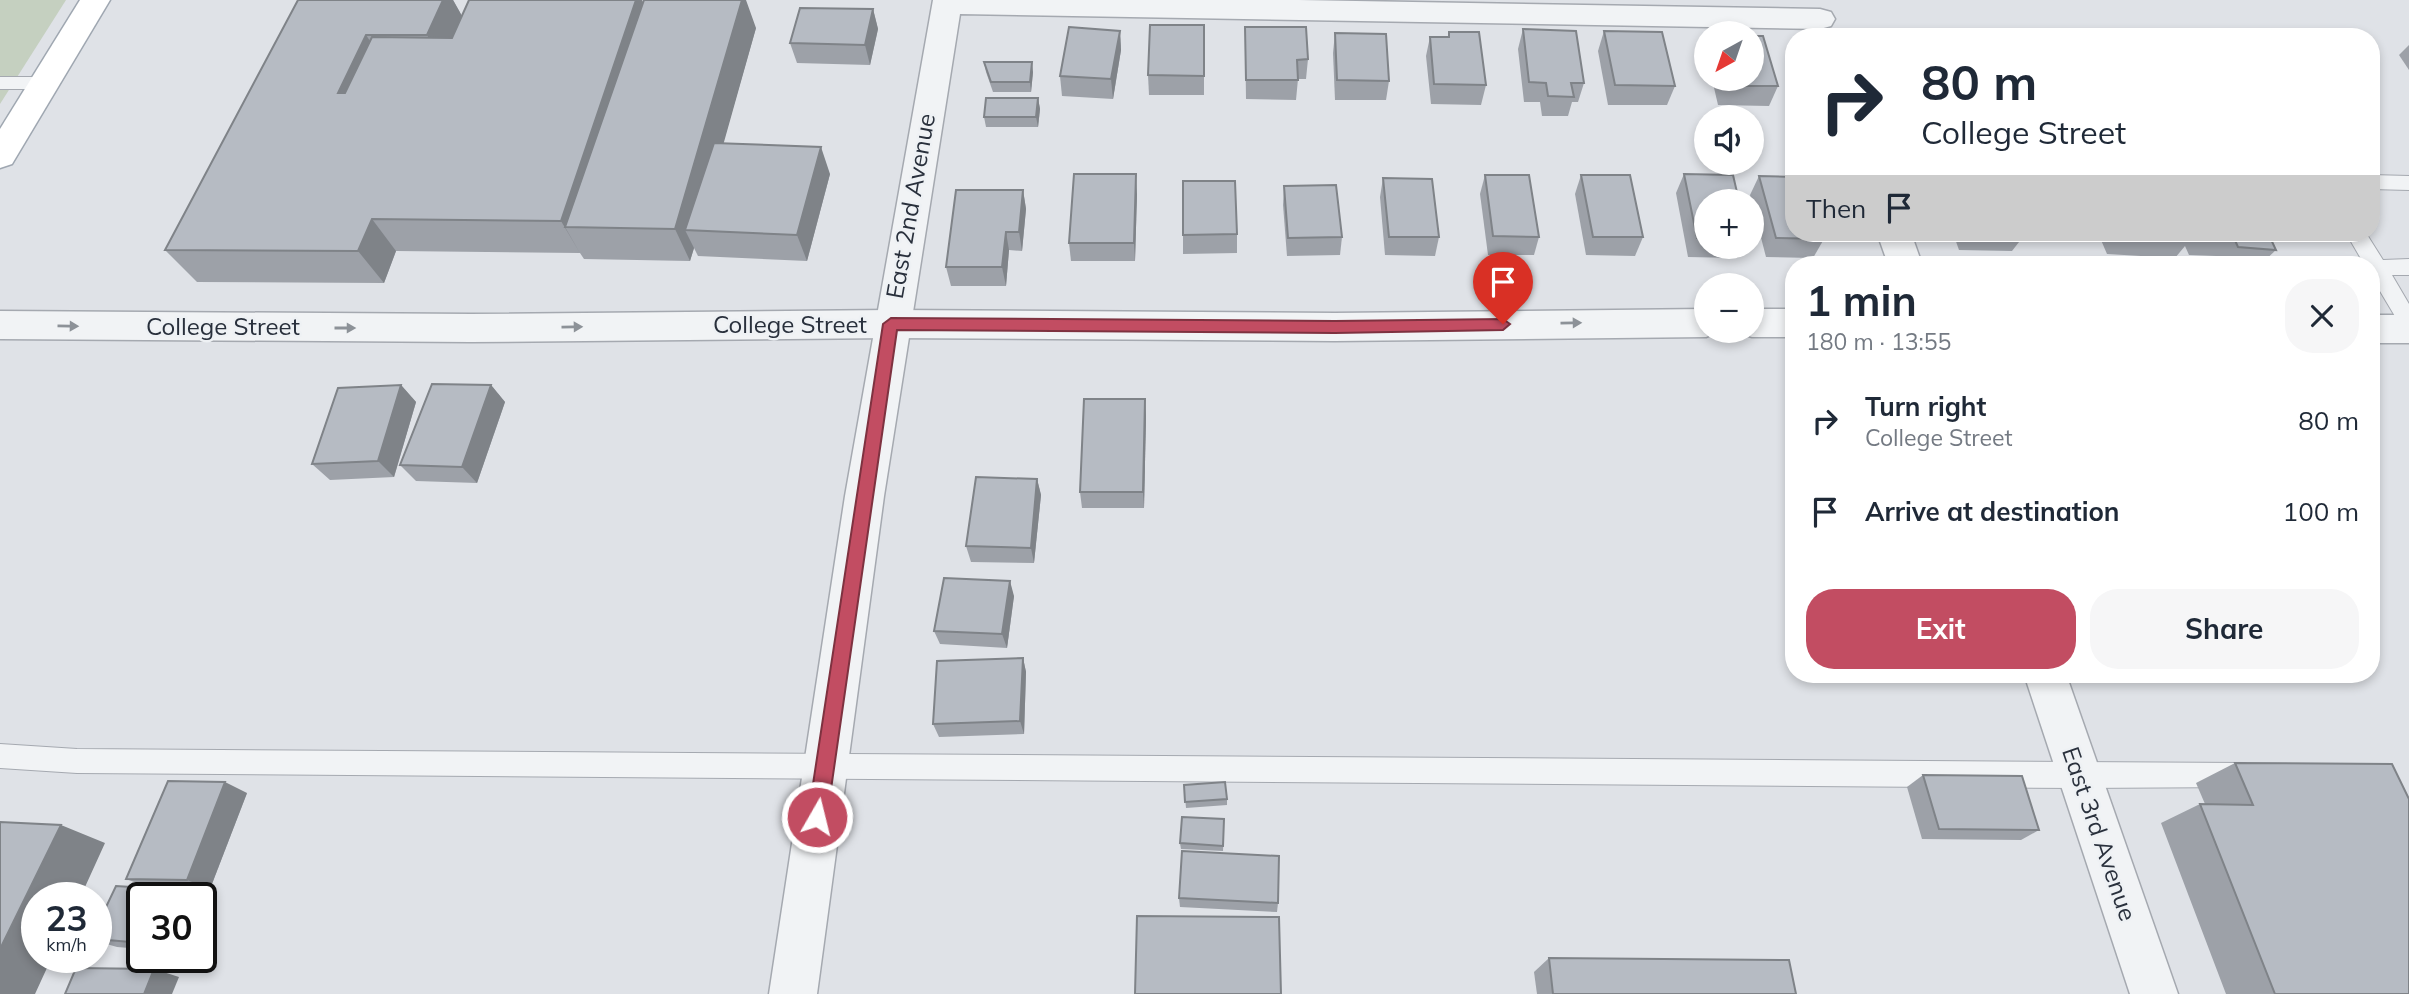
<!DOCTYPE html>
<html lang="en">
<head>
<meta charset="utf-8">
<style>
  :root { --surface:#fff; --page:#f6f6f7; --text:#1f2937; --muted:#747a83; --accent:#c24d62 }
  body { margin:0; font-family:Mulish,sans-serif; background:var(--page); color:var(--text); height:100vh; display:flex; flex-direction:column; font-size:26px; white-space:nowrap }
  * { box-sizing:border-box; margin:0 }
  p { font-size:23px; color:var(--muted) }
  .icon { flex:none; width:38px; height:38px; fill:none; stroke:currentColor; stroke-width:2; stroke-linecap:round; stroke-linejoin:round }
  .map { position:relative; flex:1; overflow:hidden }
  .details { position:absolute; left:1785px; top:256px; width:595px; height:427px; display:flex; flex-direction:column; background:var(--surface); border-radius:28px; box-shadow:0 4px 10px #0003 }
  .details>* { flex:none }
  .guide { position:absolute; left:1785px; top:28px; width:595px; height:214px; border-radius:28px; box-shadow:0 4px 10px #0003; background:#fff; color:var(--text); overflow:hidden }
  .needle { width:46px; rotate:220deg }
  .buttons { position:absolute; left:1694px; top:21px; display:grid; gap:14px }
  .buttons a { display:grid; place-items:center; width:70px; height:70px; border-radius:50%; background:var(--surface); box-shadow:0 4px 10px #0003; font-size:35px }
  .speed { position:absolute; left:21px; top:882px; display:flex; gap:14px; font-size:35px; font-weight:700; text-align:center }
  .speed>* { display:grid; place-content:center; width:91px; height:91px; border-radius:50%; background:var(--surface); box-shadow:0 4px 10px #0003; line-height:1 }
  .speed small { font-size:18px; font-weight:400 }
  .speed .limit { border:4px solid #111; border-radius:10px; background:#fff; color:#111 }
  .pin { position:absolute; display:grid; place-items:center; width:60px; height:60px; color:#fff; margin:-72px -30px; border-radius:50% 50% 50% 0; rotate:-45deg; box-shadow:0 0 7px #0007 }
  .pin .icon { rotate:45deg }
  .me { position:absolute; width:77px; margin:-38px; rotate:8deg; stroke-linejoin:round; filter:drop-shadow(0 0 5px #0008) }
  .turn { display:flex; align-items:center; gap:24px; height:147px; padding:0 21px; font-size:32px }
  .turn .icon { width:91px; height:91px; stroke-width:2.5 }
  .turn b { display:block; font-size:49px; line-height:60px }
  .then { display:flex; align-items:center; height:66px; padding:0 21px; background:#0003; gap:14px; font-size:26px }
  .round { display:grid; place-items:center; flex:none; width:74px; height:74px; border-radius:28px; background:var(--page) }
  .overview { display:flex; align-items:center; justify-content:space-between; height:119px; padding:0 21px }
  h1 { font-size:42px; font-weight:700; line-height:52px }
  .primary-button { display:flex; gap:14px; margin-top:auto; padding:14px 21px }
  .primary-button a { flex:1; height:80px; border-radius:28px; background:var(--accent); color:#fff; font-size:28px; font-weight:700; line-height:80px; text-align:center }
  .primary-button a+a { background:var(--page); color:var(--text) }
  ul { padding:0; list-style:none }
  li { display:flex; align-items:center; gap:21px; height:91px; padding:0 21px }
  li div { flex:1 }
  li b { display:block; font-size:26px }
  li em { font-style:normal }
  .map>svg:first-child { display:block }
</style>
</head>
<body>
<div class="map">
<svg width="2409" height="994" viewBox="0 0 2409 994">
  <rect width="100%" height="100%" fill="#dfe2e7"/>
  <polygon fill="#c5d0c0" points="0,0 66,0 0,104"/>
  <g fill="none" stroke-linecap="round" stroke-linejoin="round">
    <defs>
      <g id="service">
        <polygon points="0,77 44,77 51,78 53,83 51,88 44,89 0,89"/>
        <polygon points="2371,175 2409,176 2409,190 2371,189"/>
        <polygon points="2346,233 2366,233 2383,260 2409,259 2409,275 2392,275 2409,304 2409,330 2402,328 2371,276 2371,264 2364,264"/>
        <polygon points="0,744 77,749 2244,763 2253,766 2257,775 2253,784 2244,787 2079,788 77,773 0,768"/>
      </g>
      <g id="minor">
        <polygon points="933,0 1299,0 1820,9 1831,12 1835,19 1831,26 1820,29 960,14 884,496 817,994 769,994 845,496"/>
        <polygon points="1877,233 1911,233 1922,264 1888,264"/>
        <polygon points="2024,674 2066,674 2178,994 2130,994"/>
      </g>
      <g id="tertiary">
        <polygon points="1706,309 1706,331 1720,331 1706,337 1335,341 891,338 471,342 0,339 0,311 471,314 891,310 1335,313"/>
        <polygon points="1752,309 1794,309 1794,337 1752,337 1739,333 1738,331 1752,331"/>
        <rect x="2371" y="315" width="38" height="28"/>
      </g>
      <polygon id="primary" points="80,0 110,0 12,164 0,168 0,129"/>
    </defs>
    <use href="#service" stroke="#a5a9b0" stroke-width="2"/>
    <use href="#minor" stroke="#a5a9b0" stroke-width="3"/>
    <use href="#tertiary" stroke="#a5a9b0" stroke-width="3"/>
    <use href="#primary" stroke="#9fa7b1" stroke-width="3"/>
    <use href="#service" fill="#f1f3f5" fill-rule="evenodd"/>
    <use href="#minor" fill="#f1f3f5" fill-rule="evenodd"/>
    <use href="#tertiary" fill="#f1f3f5" fill-rule="evenodd"/>
    <use href="#primary" fill="#fff" fill-rule="evenodd"/>
  </g>
  <g fill="#9da1a8">
    <polygon points="298,0 453,0 462,16 643,2 756,28 723,143 830,174 807,261 698,256 694,248 690,261 584,259 580,253 396,251 384,283 197,282 165,250"/>
    <polygon points="873,9 878,29 870,65 797,63 790,43"/>
    <polygon points="1204,25 1204,95 1149,95 1148,75"/>
    <polygon points="1245,27 1308,59 1306,79 1298,79 1296,100 1246,99"/>
    <polygon points="1523,29 1584,83 1578,102 1572,102 1568,116 1542,116 1540,102 1524,102 1518,49"/>
    <polygon points="1120,31 1121,50 1113,99 1062,96 1060,76"/>
    <polygon points="1604,31 1675,86 1667,105 1608,105 1598,51"/>
    <polygon points="1449,32 1486,85 1481,105 1431,104 1426,56 1430,37 1448,37"/>
    <polygon points="1335,33 1389,81 1386,100 1335,100 1333,53"/>
    <polygon points="2409,45 2409,70 2399,55"/>
    <polygon points="984,62 1033,72 1031,92 993,92 986,72"/>
    <polygon points="1712,79 1752,79 1778,86 1769,106 1718,105"/>
    <polygon points="1038,98 1040,109 1038,127 986,127 984,117"/>
    <polygon points="1684,174 1706,201 1706,247 1744,247 1738,258 1688,257 1676,193"/>
    <polygon points="1485,175 1539,237 1534,255 1488,255 1480,194"/>
    <polygon points="1581,175 1643,237 1635,256 1586,255 1575,194"/>
    <polygon points="1759,176 1824,239 1813,258 1766,257 1750,195"/>
    <polygon points="1383,178 1439,237 1435,256 1385,255 1380,197"/>
    <polygon points="1183,181 1237,234 1237,253 1183,254"/>
    <polygon points="1284,186 1342,237 1340,255 1287,256 1283,205"/>
    <polygon points="1023,190 1026,209 1022,251 1009,250 1006,286 951,286 946,267"/>
    <polygon points="1137,194 1135,261 1071,261 1069,243"/>
    <polygon points="1953,233 2026,233 2012,251 1959,250"/>
    <polygon points="2098,233 2268,233 2276,250 2261,264 2219,264 2216,256 2189,255 2185,246 2175,258 2107,254"/>
    <polygon points="401,385 416,402 394,477 330,480 312,464"/>
    <polygon points="491,385 505,402 477,483 416,481 400,465"/>
    <polygon points="1145,399 1146,416 1144,508 1082,508 1080,492"/>
    <polygon points="1037,479 1041,495 1034,563 971,562 966,546"/>
    <polygon points="1014,596 1007,648 940,644 934,631"/>
    <polygon points="1023,658 1026,672 1024,734 939,737 933,724"/>
    <polygon points="2235,763 2409,994 2226,994 2161,823 2200,804 2205,804 2196,783"/>
    <polygon points="1923,775 2039,830 2021,840 1922,839 1907,787"/>
    <polygon points="1184,785 1227,799 1227,805 1186,808"/>
    <polygon points="247,793 210,889 151,888 126,879"/>
    <polygon points="1224,819 1223,851 1181,849 1180,843"/>
    <polygon points="116,886 191,891 215,901 201,932 201,898 142,898 142,949 117,947 96,941 96,928"/>
    <polygon points="1179,898 1278,903 1277,912 1180,907"/>
    <polygon points="1549,958 1796,994 1537,994 1534,972"/>
  </g>
  <g fill="#7f8388">
    <polygon points="443,0 453,0 467,25 448,70 427,35"/>
    <polygon points="636,0 642,0 654,26 565,227 580,253 561,221"/>
    <polygon points="742,0 746,0 756,28 699,231 685,230 694,248 690,261 675,229"/>
    <polygon points="873,9 878,29 870,65 865,45"/>
    <polygon points="1120,31 1121,50 1113,99 1111,79"/>
    <polygon points="366,35 389,69 362,127 338,93"/>
    <polygon points="1032,62 1033,72 1031,92 1030,82"/>
    <polygon points="1038,98 1040,109 1038,127 1036,117"/>
    <polygon points="821,147 830,174 807,261 797,235"/>
    <polygon points="1136,174 1137,194 1135,261 1134,243"/>
    <polygon points="1023,190 1026,209 1022,251 1019,232"/>
    <polygon points="372,219 396,251 384,283 358,251"/>
    <polygon points="1006,232 1009,250 1006,286 1002,267"/>
    <polygon points="401,385 416,402 394,477 378,461"/>
    <polygon points="491,385 505,402 477,483 462,467"/>
    <polygon points="1145,399 1146,416 1144,508 1143,492"/>
    <polygon points="1037,479 1041,495 1034,563 1031,548"/>
    <polygon points="1010,581 1014,596 1007,648 1002,634"/>
    <polygon points="1023,658 1026,672 1024,734 1020,721"/>
    <polygon points="225,782 247,793 210,889 187,880"/>
    <polygon points="61,825 105,843 80,898 37,898 37,957 52,957 35,994 0,994 0,949"/>
    <polygon points="191,891 215,901 201,932 201,898 188,898"/>
    <polygon points="154,969 179,977 172,994 144,994"/>
  </g>
  <g fill="#b6bbc3" stroke="#7f8388" stroke-width="2">
    <polygon points="298,0 443,0 427,35 366,35 338,93 345,93 372,37 452,38 469,0 636,0 561,221 372,219 358,251 165,250"/>
    <polygon points="644,0 742,0 675,229 565,227"/>
    <polygon points="800,8 873,9 865,45 790,43"/>
    <polygon points="1150,25 1204,25 1204,76 1148,75"/>
    <polygon points="1069,27 1120,31 1111,79 1060,76"/>
    <polygon points="1245,27 1306,27 1308,59 1297,60 1298,80 1246,80"/>
    <polygon points="1523,29 1576,31 1584,83 1571,83 1574,97 1548,96 1546,83 1529,82"/>
    <polygon points="1604,31 1662,32 1675,86 1615,85"/>
    <polygon points="1449,32 1479,32 1486,85 1434,84 1430,37 1449,37"/>
    <polygon points="1335,33 1386,34 1389,81 1337,80"/>
    <polygon points="1752,36 1763,36 1778,86 1727,86 1725,79 1752,79"/>
    <polygon points="984,62 1032,62 1030,82 991,82"/>
    <polygon points="986,98 1038,98 1036,117 984,117"/>
    <polygon points="714,143 821,147 797,235 685,230"/>
    <polygon points="1074,174 1136,174 1134,243 1069,243"/>
    <polygon points="1684,174 1733,175 1739,201 1706,201 1706,238 1697,238"/>
    <polygon points="1485,175 1529,175 1539,237 1493,236"/>
    <polygon points="1581,175 1630,175 1643,237 1593,237"/>
    <polygon points="1759,176 1794,177 1794,233 1822,233 1824,239 1776,238"/>
    <polygon points="1383,178 1432,179 1439,237 1389,237"/>
    <polygon points="1183,181 1235,181 1237,234 1183,235"/>
    <polygon points="1336,185 1342,237 1288,238 1284,186"/>
    <polygon points="956,190 1023,190 1019,232 1006,232 1002,267 946,267"/>
    <polygon points="2121,233 2189,233 2192,239 2123,236"/>
    <polygon points="2205,233 2268,233 2276,250 2238,247 2234,238 2206,236"/>
    <polygon points="432,384 491,385 462,467 400,465"/>
    <polygon points="401,385 378,461 312,464 338,388"/>
    <polygon points="1084,399 1145,399 1143,492 1080,492"/>
    <polygon points="976,477 1037,479 1031,548 966,546"/>
    <polygon points="944,578 1010,581 1002,634 934,631"/>
    <polygon points="1023,658 1020,721 933,724 937,661"/>
    <polygon points="2235,763 2392,764 2409,799 2409,994 2275,994 2200,804 2253,805"/>
    <polygon points="1923,775 2022,776 2039,830 1939,829"/>
    <polygon points="168,781 225,782 187,880 126,879"/>
    <polygon points="1225,782 1227,799 1185,802 1184,785"/>
    <polygon points="1182,817 1224,819 1223,846 1180,843"/>
    <polygon points="0,822 61,825 0,949"/>
    <polygon points="1182,851 1279,856 1278,903 1179,898"/>
    <polygon points="116,886 191,891 188,898 142,898 142,943 96,939 96,928"/>
    <polygon points="1137,916 1279,917 1281,994 1135,994"/>
    <polygon points="1549,958 1789,960 1796,994 1553,994"/>
    <polygon points="76,968 154,969 144,994 65,994"/>
  </g>
  <defs><path id="oneway-solid" d="M-6-.8H1V-3.2L6.5 0L1 3.2V.8H-6Z" transform="scale(1.75)"/></defs>
  <g fill="#8d9298">
    <use href="#oneway-solid" transform="translate(1571 323) rotate(-1)"/>
    <use href="#oneway-solid" transform="translate(68 326) rotate(1)"/>
    <use href="#oneway-solid" transform="translate(572 327) rotate(-1)"/>
    <use href="#oneway-solid" transform="translate(345 328)"/>
  </g>
  <polygon fill="#c24d62" stroke="#7e3240" stroke-width="2" points="891,318 1335,321 1503,319 1510,324 1503,330 1335,333 897,330 827,817 824,823 817,826 811,823 808,817 883,324"/>
  <g text-anchor="middle" stroke-width="5" stroke-linejoin="round" paint-order="stroke">
    <g font-size="24" fill="#29303c" stroke="#eef1f4">
      <text transform="translate(911 206) rotate(-80)" y="8">East 2nd Avenue</text>
      <text x="790" y="333">College Street</text>
      <text x="223" y="335">College Street</text>
      <text transform="translate(2099 834) rotate(71)" y="8">East 3rd Avenue</text>
    </g>
  </g>
</svg>
<div class="buttons">
<a><svg class="needle" viewBox="-14 -14 28 28"><path d="M0-13l5 13h-10z" fill="#e53935"/><path d="M0 13l5-13h-10z" fill="#747a83"/></svg></a>
<a><svg class="icon" aria-label="sound" viewBox="0 0 24 24"><path d="M4 9h4l5-4v14l-5-4H4zM17 9q2 3 0 6"/></svg></a>
<a>+</a>
<a>−</a>
</div>
<div class="speed"><div>23<small>km/h</small></div><div class="limit">30</div></div>
<div class="pin" style="left:1503px;top:324px;background:#d93025"><svg class="icon" aria-label="arrive" viewBox="0 0 24 24"><path d="M6 21V4h12l-3 4 3 4H6"/></svg></div>
<svg class="me" style="left:817px;top:817px" viewBox="-20 -20 40 40"><circle r="17" fill="#c24d62" stroke="#fff" stroke-width="3"/><path d="M0-11L8 9 0 5-8 9z" fill="#fff"/></svg>
<div class="guide">
<div class="turn"><svg class="icon" aria-label="right" viewBox="0 0 24 24"><path d="M7 20v-9h11M14 6l5 5-5 5"/></svg><div><b>80 m</b>College Street</div></div>
<div class="then">Then<svg class="icon" aria-label="arrive" viewBox="0 0 24 24"><path d="M6 21V4h12l-3 4 3 4H6"/></svg></div>
</div>
<section class="details">
<div class="overview"><div><h1>1 min</h1><p>180 m · 13:55</p></div><a class="round"><svg class="icon" aria-label="close" viewBox="0 0 24 24"><path d="M6 6l12 12M18 6L6 18"/></svg></a></div>
<ul>
<li><svg class="icon" aria-label="right" viewBox="0 0 24 24"><path d="M7 20v-9h11M14 6l5 5-5 5"/></svg><div><b>Turn right</b><p>College Street</p></div><em>80 m</em></li>
<li><svg class="icon" aria-label="arrive" viewBox="0 0 24 24"><path d="M6 21V4h12l-3 4 3 4H6"/></svg><div><b>Arrive at destination</b></div><em>100 m</em></li>
</ul>
<div class="primary-button"><a>Exit</a><a>Share</a></div>
</section>
</div>
</body>
</html>
